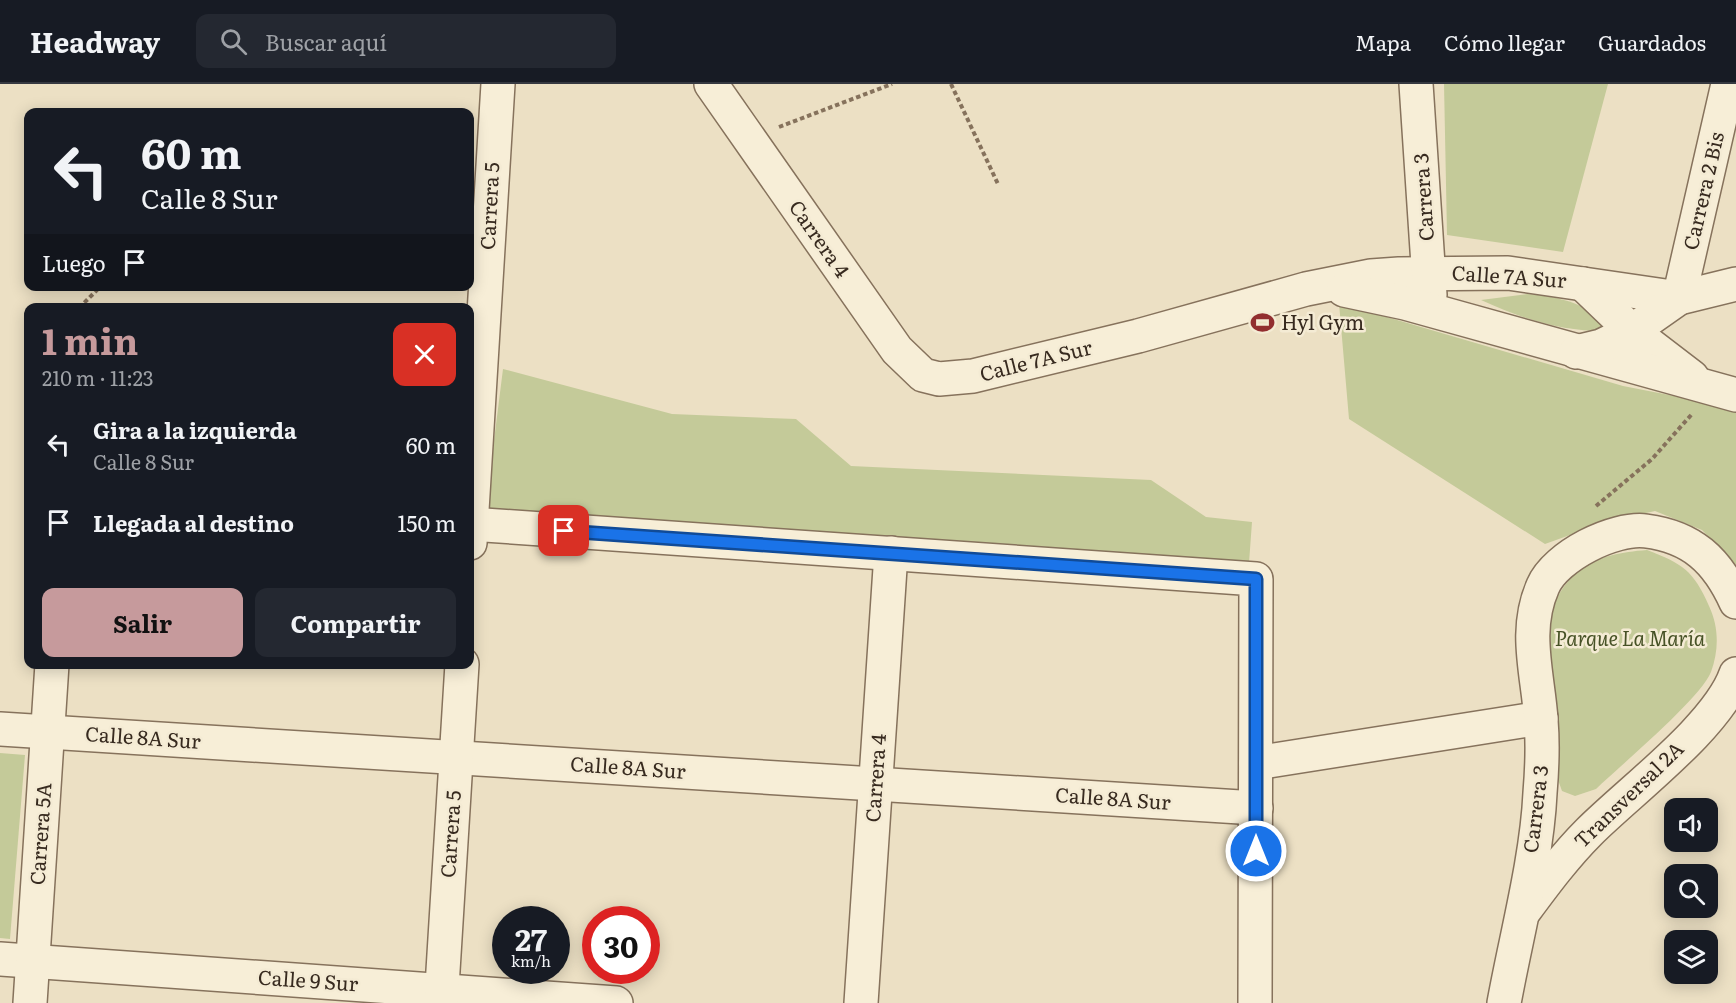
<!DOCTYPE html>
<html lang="es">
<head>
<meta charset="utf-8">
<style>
  :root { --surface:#171b24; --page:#242831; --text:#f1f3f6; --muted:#9ea1a6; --line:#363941; --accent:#c69a9c }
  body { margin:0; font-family:Literata,serif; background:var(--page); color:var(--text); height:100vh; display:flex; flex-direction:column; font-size:22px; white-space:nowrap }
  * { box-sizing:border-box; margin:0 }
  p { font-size:20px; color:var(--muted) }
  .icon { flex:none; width:33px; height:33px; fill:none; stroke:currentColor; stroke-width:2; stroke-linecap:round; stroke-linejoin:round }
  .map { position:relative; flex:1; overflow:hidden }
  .sheet { position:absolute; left:24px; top:219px; width:450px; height:366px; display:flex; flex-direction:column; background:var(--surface); border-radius:12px; box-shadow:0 3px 15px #0003 }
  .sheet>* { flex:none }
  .hud { position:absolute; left:24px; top:24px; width:450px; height:183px; border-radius:12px; box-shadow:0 3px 15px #0003; background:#171b24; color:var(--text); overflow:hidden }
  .controls { position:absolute; left:1664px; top:714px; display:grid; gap:12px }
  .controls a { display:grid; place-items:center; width:54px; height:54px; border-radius:12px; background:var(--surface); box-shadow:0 3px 15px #0003; font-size:30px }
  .speed { position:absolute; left:492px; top:822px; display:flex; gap:12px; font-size:30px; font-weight:700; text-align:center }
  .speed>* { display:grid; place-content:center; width:78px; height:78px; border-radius:50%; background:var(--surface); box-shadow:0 3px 15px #0003; line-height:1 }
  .speed small { font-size:15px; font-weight:400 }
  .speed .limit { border:9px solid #d22; background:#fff; color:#111 }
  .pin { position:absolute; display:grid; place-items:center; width:51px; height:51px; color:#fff; margin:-26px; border-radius:12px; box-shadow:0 3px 9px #0006 }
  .me { position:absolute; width:66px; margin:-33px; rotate:0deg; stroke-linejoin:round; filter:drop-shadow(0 0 4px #0008) }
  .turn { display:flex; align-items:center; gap:21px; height:126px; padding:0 18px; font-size:27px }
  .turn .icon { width:78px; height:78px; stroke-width:2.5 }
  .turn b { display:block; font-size:42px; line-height:51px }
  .then { display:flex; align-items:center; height:57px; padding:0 18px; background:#0003; gap:12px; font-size:22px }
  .round { display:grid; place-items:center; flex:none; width:63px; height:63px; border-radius:12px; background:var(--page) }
  .headline { display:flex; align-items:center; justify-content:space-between; height:102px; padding:0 18px }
  h1 { font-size:36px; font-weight:700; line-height:45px; color:var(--accent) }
  .action { display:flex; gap:12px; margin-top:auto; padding:12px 18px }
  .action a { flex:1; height:69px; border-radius:12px; background:var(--accent); color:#111; font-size:24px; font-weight:700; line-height:69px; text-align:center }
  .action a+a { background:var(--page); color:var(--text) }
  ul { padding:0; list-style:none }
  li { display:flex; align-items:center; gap:18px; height:78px; padding:0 18px }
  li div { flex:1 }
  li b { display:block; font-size:22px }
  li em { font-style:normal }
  header { display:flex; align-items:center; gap:36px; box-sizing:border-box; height:84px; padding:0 30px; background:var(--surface); border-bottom:2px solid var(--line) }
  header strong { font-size:28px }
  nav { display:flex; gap:33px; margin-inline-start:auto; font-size:21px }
  .search { width:420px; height:54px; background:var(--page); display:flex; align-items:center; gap:15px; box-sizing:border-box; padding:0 21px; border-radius:12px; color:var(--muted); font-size:22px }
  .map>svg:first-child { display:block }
</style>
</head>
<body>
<header>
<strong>Headway</strong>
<div class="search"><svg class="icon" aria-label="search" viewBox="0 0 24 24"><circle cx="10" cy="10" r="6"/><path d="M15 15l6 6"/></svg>Buscar aquí</div>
<nav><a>Mapa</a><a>Cómo llegar</a><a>Guardados</a></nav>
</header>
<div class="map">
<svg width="1736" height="919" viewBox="0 0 1736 919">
  <rect width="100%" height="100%" fill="#ece0c4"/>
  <g fill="#c4ca99">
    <polygon points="1444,0 1608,0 1563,168 1447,151"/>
    <path d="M1527 210C1563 213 1589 220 1615 247 1566 249 1525 236 1481 216Z"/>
    <polygon points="1339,219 1623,302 1736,324 1736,481 1702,446 1655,427 1606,438 1545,460 1349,335"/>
    <polygon points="503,285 672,330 796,335 851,382 1151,396 1206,433 1252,438 1249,479 485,428"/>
    <path d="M1647 466C1683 480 1693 486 1709 522 1719 543 1719 566 1711 588 1700 615 1621 681 1596 705L1575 712 1562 707 1557 693 1547 535C1568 483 1594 470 1647 466Z"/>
    <polygon points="0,669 25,671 10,855 0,854"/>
  </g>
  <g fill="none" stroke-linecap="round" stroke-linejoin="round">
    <defs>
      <g id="minor">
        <polyline points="711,0 897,266 923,291 939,295 973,292 1138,252 1306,205 1371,192 1399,190 1508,189 1679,214"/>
        <polyline points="1416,0 1430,211"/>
        <polyline points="1583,200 1632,247 1692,293"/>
        <polyline points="1344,206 1405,219 1736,311"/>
        <polyline points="1679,214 1728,0"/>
        <polyline points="1576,268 1601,262 1632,247 1679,214 1736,200"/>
        <polyline points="470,440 1256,495 1255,919"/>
        <polyline points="470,459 498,0"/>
        <polyline points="0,645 1256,724"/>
        <polyline points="1256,679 1541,634"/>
        <path d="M1525 826C1545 799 1565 772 1589 748 1630 707 1718 642 1736 590"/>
        <polyline points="0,875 616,919"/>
        <polyline points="30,919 52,580"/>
        <polyline points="441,919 462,580"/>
        <polyline points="861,919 891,469"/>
        <path d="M1504 919C1516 853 1537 775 1540 709 1542 685 1543 660 1541 636 1538 590 1523 547 1543 502 1556 472 1614 443 1646 447 1692 453 1717 476 1736 518"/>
      </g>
    </defs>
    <use href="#minor" stroke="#86725c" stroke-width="36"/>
    <g stroke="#86725c" stroke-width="4" stroke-dasharray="4.5 3" stroke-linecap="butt">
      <polyline points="951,0 998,100"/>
      <polyline points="779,43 892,0"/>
      <polyline points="79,224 101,202"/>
      <polyline points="1596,422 1652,375 1692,330"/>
    </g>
    <use href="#minor" stroke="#f7eed7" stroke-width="33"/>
  </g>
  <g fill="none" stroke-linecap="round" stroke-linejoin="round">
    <defs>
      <polyline id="route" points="564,447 1256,495 1256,767"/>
    </defs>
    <use href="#route" stroke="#114b97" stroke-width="15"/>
    <use href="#route" stroke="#1a73e8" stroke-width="10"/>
  </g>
  <defs>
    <symbol id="stadium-bare" viewBox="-9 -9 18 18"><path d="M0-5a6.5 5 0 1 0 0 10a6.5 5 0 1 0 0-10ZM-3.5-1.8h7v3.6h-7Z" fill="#922e2f" stroke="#f4ebd4" stroke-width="2.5" paint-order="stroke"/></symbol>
  </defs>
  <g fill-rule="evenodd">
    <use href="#stadium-bare" x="1246" y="222" width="33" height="33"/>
  </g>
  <g text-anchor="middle" stroke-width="5" stroke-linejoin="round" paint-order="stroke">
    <g font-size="20" fill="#372a1f" stroke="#f4ebd4">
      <text transform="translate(1704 107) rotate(-77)" y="7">Carrera 2 Bis</text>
      <text transform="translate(1424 113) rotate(-94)" y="7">Carrera 3</text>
      <text transform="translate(490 122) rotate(-87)" y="7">Carrera 5</text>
      <text transform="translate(819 155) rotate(55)" y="7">Carrera 4</text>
      <text transform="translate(1509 193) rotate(4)" y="7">Calle 7A Sur</text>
      <text transform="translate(1036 277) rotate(-14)" y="7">Calle 7A Sur</text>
      <text transform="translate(143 654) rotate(4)" y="7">Calle 8A Sur</text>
      <text transform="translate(628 684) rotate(4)" y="7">Calle 8A Sur</text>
      <text transform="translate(876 694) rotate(-86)" y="7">Carrera 4</text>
      <text transform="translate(1629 711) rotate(-44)" y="7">Transversal 2A</text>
      <text transform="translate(1113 715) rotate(4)" y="7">Calle 8A Sur</text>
      <text transform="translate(1536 725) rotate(-83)" y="7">Carrera 3</text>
      <text transform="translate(41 750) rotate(-86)" y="7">Carrera 5A</text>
      <text transform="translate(451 750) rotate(-86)" y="7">Carrera 5</text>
      <text transform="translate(308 897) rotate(4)" y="7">Calle 9 Sur</text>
    </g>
    <g font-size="20" fill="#372a1f" stroke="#f4ebd4" text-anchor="start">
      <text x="1281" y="246">Hyl Gym</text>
    </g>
    <g font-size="20" font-style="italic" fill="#475226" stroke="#f4ebd4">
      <text x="1630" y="562">Parque La María</text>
    </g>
  </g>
</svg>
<div class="controls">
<a><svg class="icon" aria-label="sound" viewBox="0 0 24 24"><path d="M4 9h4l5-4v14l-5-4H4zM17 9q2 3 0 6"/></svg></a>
<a><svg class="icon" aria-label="search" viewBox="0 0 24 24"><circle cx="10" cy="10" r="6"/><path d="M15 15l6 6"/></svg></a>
<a><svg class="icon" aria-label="layers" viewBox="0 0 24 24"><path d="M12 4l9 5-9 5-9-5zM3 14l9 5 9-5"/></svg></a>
</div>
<div class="speed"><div>27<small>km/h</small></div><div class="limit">30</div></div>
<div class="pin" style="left:564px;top:447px;background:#d93025"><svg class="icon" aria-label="arrive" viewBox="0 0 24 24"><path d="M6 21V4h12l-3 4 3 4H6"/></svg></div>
<svg class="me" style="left:1256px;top:767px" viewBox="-20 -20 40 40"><circle r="17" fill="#1a73e8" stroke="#fff" stroke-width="3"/><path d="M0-11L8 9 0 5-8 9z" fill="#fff"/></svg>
<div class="hud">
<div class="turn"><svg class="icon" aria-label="left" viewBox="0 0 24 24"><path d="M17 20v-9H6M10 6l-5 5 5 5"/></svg><div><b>60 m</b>Calle 8 Sur</div></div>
<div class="then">Luego<svg class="icon" aria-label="arrive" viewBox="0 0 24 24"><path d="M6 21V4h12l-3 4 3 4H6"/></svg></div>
</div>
<section class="sheet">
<div class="headline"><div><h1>1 min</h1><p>210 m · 11:23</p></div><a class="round" style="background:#d93025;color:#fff"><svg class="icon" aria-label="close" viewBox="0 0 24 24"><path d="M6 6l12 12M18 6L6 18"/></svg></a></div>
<ul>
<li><svg class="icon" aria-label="left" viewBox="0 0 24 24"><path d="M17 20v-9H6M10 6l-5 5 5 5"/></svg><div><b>Gira a la izquierda</b><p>Calle 8 Sur</p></div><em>60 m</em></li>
<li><svg class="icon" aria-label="arrive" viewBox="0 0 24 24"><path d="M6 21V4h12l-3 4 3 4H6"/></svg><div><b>Llegada al destino</b></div><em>150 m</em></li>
</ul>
<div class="action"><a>Salir</a><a>Compartir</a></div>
</section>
</div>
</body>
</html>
